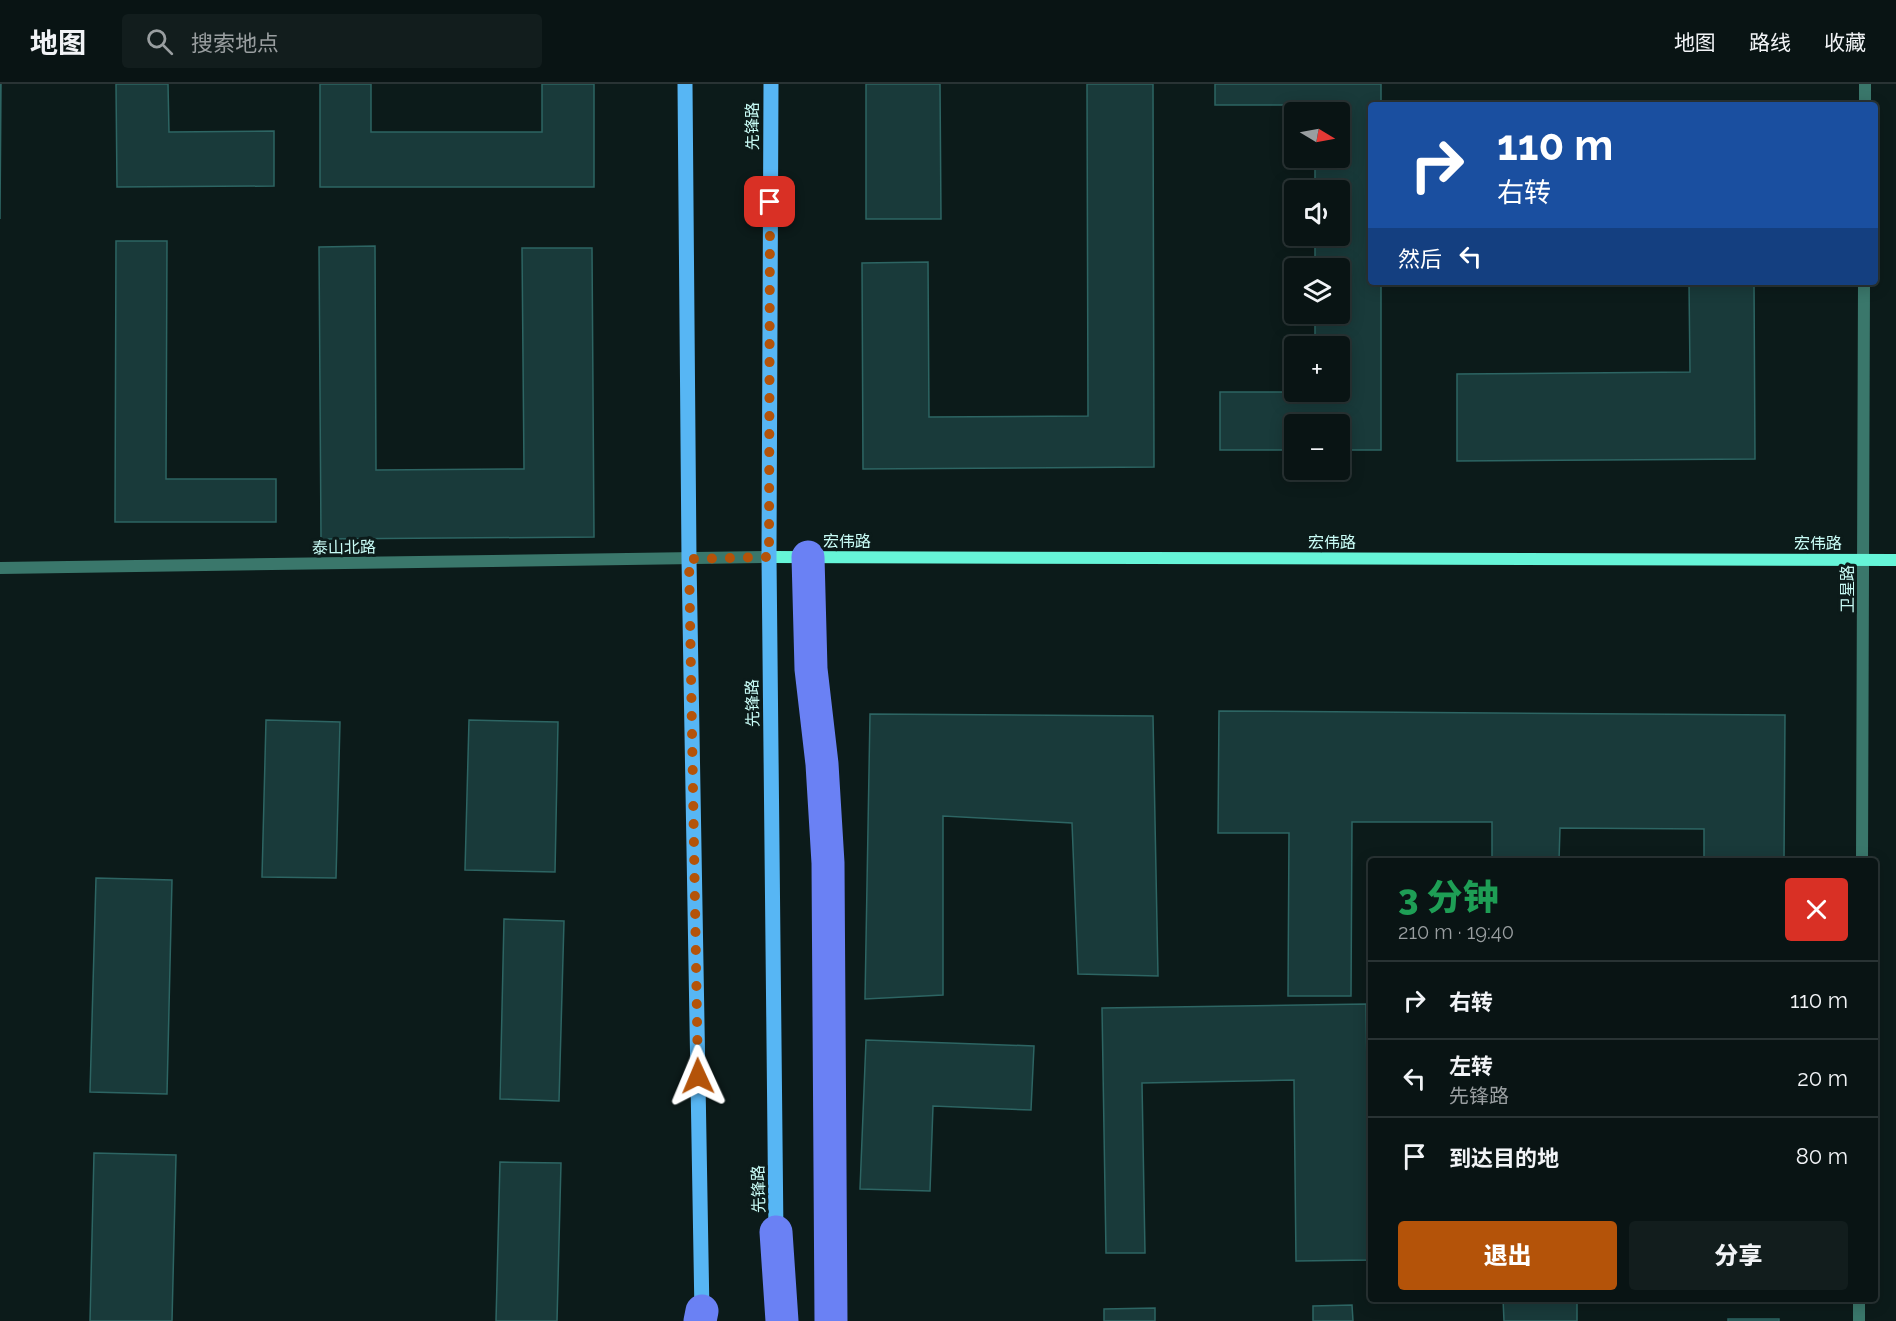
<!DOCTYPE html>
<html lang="zh">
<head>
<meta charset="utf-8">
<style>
  :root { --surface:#091414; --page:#121d1d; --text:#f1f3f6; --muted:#999ea0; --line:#293334; --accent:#b45309 }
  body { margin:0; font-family:Raleway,"Noto Sans SC",sans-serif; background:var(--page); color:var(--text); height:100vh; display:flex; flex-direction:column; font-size:22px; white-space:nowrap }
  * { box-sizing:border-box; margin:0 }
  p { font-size:20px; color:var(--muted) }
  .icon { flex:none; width:33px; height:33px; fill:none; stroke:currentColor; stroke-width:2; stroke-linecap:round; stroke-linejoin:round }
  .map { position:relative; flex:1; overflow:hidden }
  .side { position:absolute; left:1368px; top:774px; width:510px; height:444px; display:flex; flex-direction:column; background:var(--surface); border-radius:6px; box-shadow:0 3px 15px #0003,0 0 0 2px var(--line) }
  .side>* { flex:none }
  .banner { position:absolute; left:1368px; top:18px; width:510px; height:183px; border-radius:6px; box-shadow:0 3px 15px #0003,0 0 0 2px var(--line); background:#1a4fa0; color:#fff; overflow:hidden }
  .needle { width:39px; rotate:100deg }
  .fabs { position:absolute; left:1284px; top:18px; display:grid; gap:12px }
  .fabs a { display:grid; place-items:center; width:66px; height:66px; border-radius:6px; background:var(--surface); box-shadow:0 3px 15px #0003,0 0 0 2px var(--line); font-size:30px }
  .pin { position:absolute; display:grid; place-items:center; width:51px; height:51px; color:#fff; margin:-26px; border-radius:12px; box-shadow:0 3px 9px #0006 }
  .me { position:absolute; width:66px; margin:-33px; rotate:359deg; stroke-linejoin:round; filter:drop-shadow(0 0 4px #0008) }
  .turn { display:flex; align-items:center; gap:21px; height:126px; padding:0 30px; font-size:27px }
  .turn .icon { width:78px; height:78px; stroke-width:2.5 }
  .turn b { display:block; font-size:42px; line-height:51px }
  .then { display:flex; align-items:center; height:57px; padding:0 30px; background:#0003; gap:12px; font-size:22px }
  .round { display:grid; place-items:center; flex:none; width:63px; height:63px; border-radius:6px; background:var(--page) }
  .head { display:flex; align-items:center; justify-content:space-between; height:102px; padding:0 30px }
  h1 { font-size:36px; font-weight:800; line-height:45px; color:#1e9e55 }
  .button { display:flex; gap:12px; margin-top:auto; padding:12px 30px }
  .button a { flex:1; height:69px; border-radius:6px; background:var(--accent); color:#fff; font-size:24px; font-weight:800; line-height:69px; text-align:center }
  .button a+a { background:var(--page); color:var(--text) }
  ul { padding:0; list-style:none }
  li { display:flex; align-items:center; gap:18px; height:78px; padding:0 30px; border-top:2px solid var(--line) }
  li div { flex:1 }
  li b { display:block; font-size:22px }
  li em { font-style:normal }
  header { display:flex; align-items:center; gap:36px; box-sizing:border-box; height:84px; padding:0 30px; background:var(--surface); border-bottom:2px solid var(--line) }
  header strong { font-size:28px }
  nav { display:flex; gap:33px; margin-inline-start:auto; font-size:21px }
  .search { width:420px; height:54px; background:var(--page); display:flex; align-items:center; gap:15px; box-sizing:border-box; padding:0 21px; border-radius:6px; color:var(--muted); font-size:22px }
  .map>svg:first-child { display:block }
</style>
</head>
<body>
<header>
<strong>地图</strong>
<div class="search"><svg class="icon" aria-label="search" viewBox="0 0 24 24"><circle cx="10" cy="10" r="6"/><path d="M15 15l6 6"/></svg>搜索地点</div>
<nav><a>地图</a><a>路线</a><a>收藏</a></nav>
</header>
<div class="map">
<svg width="1896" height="1237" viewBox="0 0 1896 1237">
  <rect width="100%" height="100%" fill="#0c1b1a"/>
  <g fill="#193a3a" stroke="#2d6563" stroke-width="1.5">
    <polygon points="0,0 1,0 0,135"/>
    <polygon points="116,0 168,0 169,48 274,47 274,102 117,103"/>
    <polygon points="320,0 371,0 371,48 542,48 542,0 594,0 594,103 320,103"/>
    <polygon points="866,0 940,0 941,135 866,135"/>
    <polygon points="1087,0 1153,0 1154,383 863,385 862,179 928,178 929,333 1088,332"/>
    <polygon points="1215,0 1381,0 1381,21 1371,21 1371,198 1381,198 1381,366 1340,366 1340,340 1294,340 1294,366 1220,366 1220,308 1340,308 1340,262 1315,262 1315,230 1340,230 1340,184 1315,184 1315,152 1340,152 1340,106 1315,106 1315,74 1340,74 1340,28 1315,28 1315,21 1215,21"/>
    <polygon points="116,157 167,157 166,395 276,395 276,438 115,438"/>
    <polygon points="375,162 376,386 524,385 522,164 592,164 594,453 321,455 319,163"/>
    <polygon points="1689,198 1754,198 1755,375 1457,377 1457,290 1690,288"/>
    <polygon points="1219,627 1785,631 1784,777 1704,777 1704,745 1560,744 1559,777 1492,777 1492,738 1352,738 1351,912 1288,912 1289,749 1218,749"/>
    <polygon points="870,630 1153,632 1158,892 1078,890 1072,739 943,732 943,911 865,915"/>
    <polygon points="266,636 340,638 336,794 262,793"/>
    <polygon points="469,636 558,638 555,788 465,786"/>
    <polygon points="96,794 172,796 167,1010 90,1008"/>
    <polygon points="504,835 564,837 559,1017 500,1015"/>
    <polygon points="1366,920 1370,1176 1296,1177 1294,996 1142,999 1145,1169 1106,1169 1102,924"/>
    <polygon points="866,956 1034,962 1031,1026 933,1022 930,1107 860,1105"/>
    <polygon points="94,1069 176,1071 172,1237 90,1237"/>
    <polygon points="500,1078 561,1079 557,1237 496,1237"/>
    <polygon points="1503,1215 1577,1215 1577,1237 1504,1237"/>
    <polygon points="1352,1221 1353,1237 1313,1237 1313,1222"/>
    <polygon points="1155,1224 1155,1237 1104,1237 1104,1225"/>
    <rect x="1728" y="1235" width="51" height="2"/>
  </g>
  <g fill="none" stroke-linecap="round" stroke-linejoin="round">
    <polyline stroke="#3a776b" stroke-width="12" points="0,484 769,473"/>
    <g stroke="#3a776b" stroke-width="12">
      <polyline points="1865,21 1865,0"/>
      <polyline points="1862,777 1864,198"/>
      <polyline points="1859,1237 1859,1215"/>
    </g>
    <polyline stroke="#66f5d8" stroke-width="12" points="769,473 1896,476"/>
    <g stroke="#57b6f4" stroke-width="15">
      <polyline points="685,0 689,475 702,1230"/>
      <polyline points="771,0 769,473 776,1152"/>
    </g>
    <g stroke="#6a81f4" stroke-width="33">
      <polyline points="808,473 811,585 822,680 828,779 831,1237"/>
      <polyline points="776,1148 782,1237"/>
      <polyline points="700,1237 702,1227"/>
    </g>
  </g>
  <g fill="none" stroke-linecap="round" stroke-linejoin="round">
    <polyline stroke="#b45309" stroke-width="10" stroke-dasharray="0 18" points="698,992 689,475 769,473 770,118"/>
  </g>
  <g text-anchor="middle" stroke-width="6" stroke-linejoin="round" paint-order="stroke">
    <g font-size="16" fill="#c9fcf6" stroke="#0c1b1a">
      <text transform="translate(752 42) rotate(-90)" y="6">先锋路</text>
      <text x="847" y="463">宏伟路</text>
      <text x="1332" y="464">宏伟路</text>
      <text x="1818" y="465">宏伟路</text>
      <text transform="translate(344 463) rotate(-1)" y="6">泰山北路</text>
      <text transform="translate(1847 505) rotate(-90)" y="6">卫星路</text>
      <text transform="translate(752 619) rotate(-91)" y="6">先锋路</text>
      <text transform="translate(758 1105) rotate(-91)" y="6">先锋路</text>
    </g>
  </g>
</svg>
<div class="fabs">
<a><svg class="needle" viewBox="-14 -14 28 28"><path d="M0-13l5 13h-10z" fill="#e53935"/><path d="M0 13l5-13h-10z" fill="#999ea0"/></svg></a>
<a><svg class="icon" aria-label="sound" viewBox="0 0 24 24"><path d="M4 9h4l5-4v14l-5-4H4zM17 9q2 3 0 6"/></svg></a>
<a><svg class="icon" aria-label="layers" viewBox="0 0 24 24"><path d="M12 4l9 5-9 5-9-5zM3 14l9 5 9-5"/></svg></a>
<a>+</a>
<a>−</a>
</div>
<div class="pin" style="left:770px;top:118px;background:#d93025"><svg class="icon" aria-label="arrive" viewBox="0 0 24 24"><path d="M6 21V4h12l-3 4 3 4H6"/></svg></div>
<svg class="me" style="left:698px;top:992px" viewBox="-20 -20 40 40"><path d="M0-17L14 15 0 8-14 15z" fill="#b45309" stroke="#fff" stroke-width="4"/></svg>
<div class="banner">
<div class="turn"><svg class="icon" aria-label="right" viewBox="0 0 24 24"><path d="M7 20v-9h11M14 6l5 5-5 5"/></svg><div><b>110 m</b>右转</div></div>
<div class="then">然后<svg class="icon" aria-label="left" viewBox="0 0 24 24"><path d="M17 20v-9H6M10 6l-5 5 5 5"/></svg></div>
</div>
<section class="side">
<div class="head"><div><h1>3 分钟</h1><p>210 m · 19:40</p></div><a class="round" style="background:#d93025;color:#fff"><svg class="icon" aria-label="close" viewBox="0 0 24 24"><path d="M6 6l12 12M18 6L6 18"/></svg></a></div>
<ul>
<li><svg class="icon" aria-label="right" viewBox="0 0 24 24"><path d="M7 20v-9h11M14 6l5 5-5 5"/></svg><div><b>右转</b></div><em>110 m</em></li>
<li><svg class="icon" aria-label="left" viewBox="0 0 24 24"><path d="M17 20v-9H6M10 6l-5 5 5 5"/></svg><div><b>左转</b><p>先锋路</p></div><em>20 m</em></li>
<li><svg class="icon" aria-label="arrive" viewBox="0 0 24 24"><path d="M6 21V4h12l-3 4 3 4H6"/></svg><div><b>到达目的地</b></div><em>80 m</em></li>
</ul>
<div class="button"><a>退出</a><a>分享</a></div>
</section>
</div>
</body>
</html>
